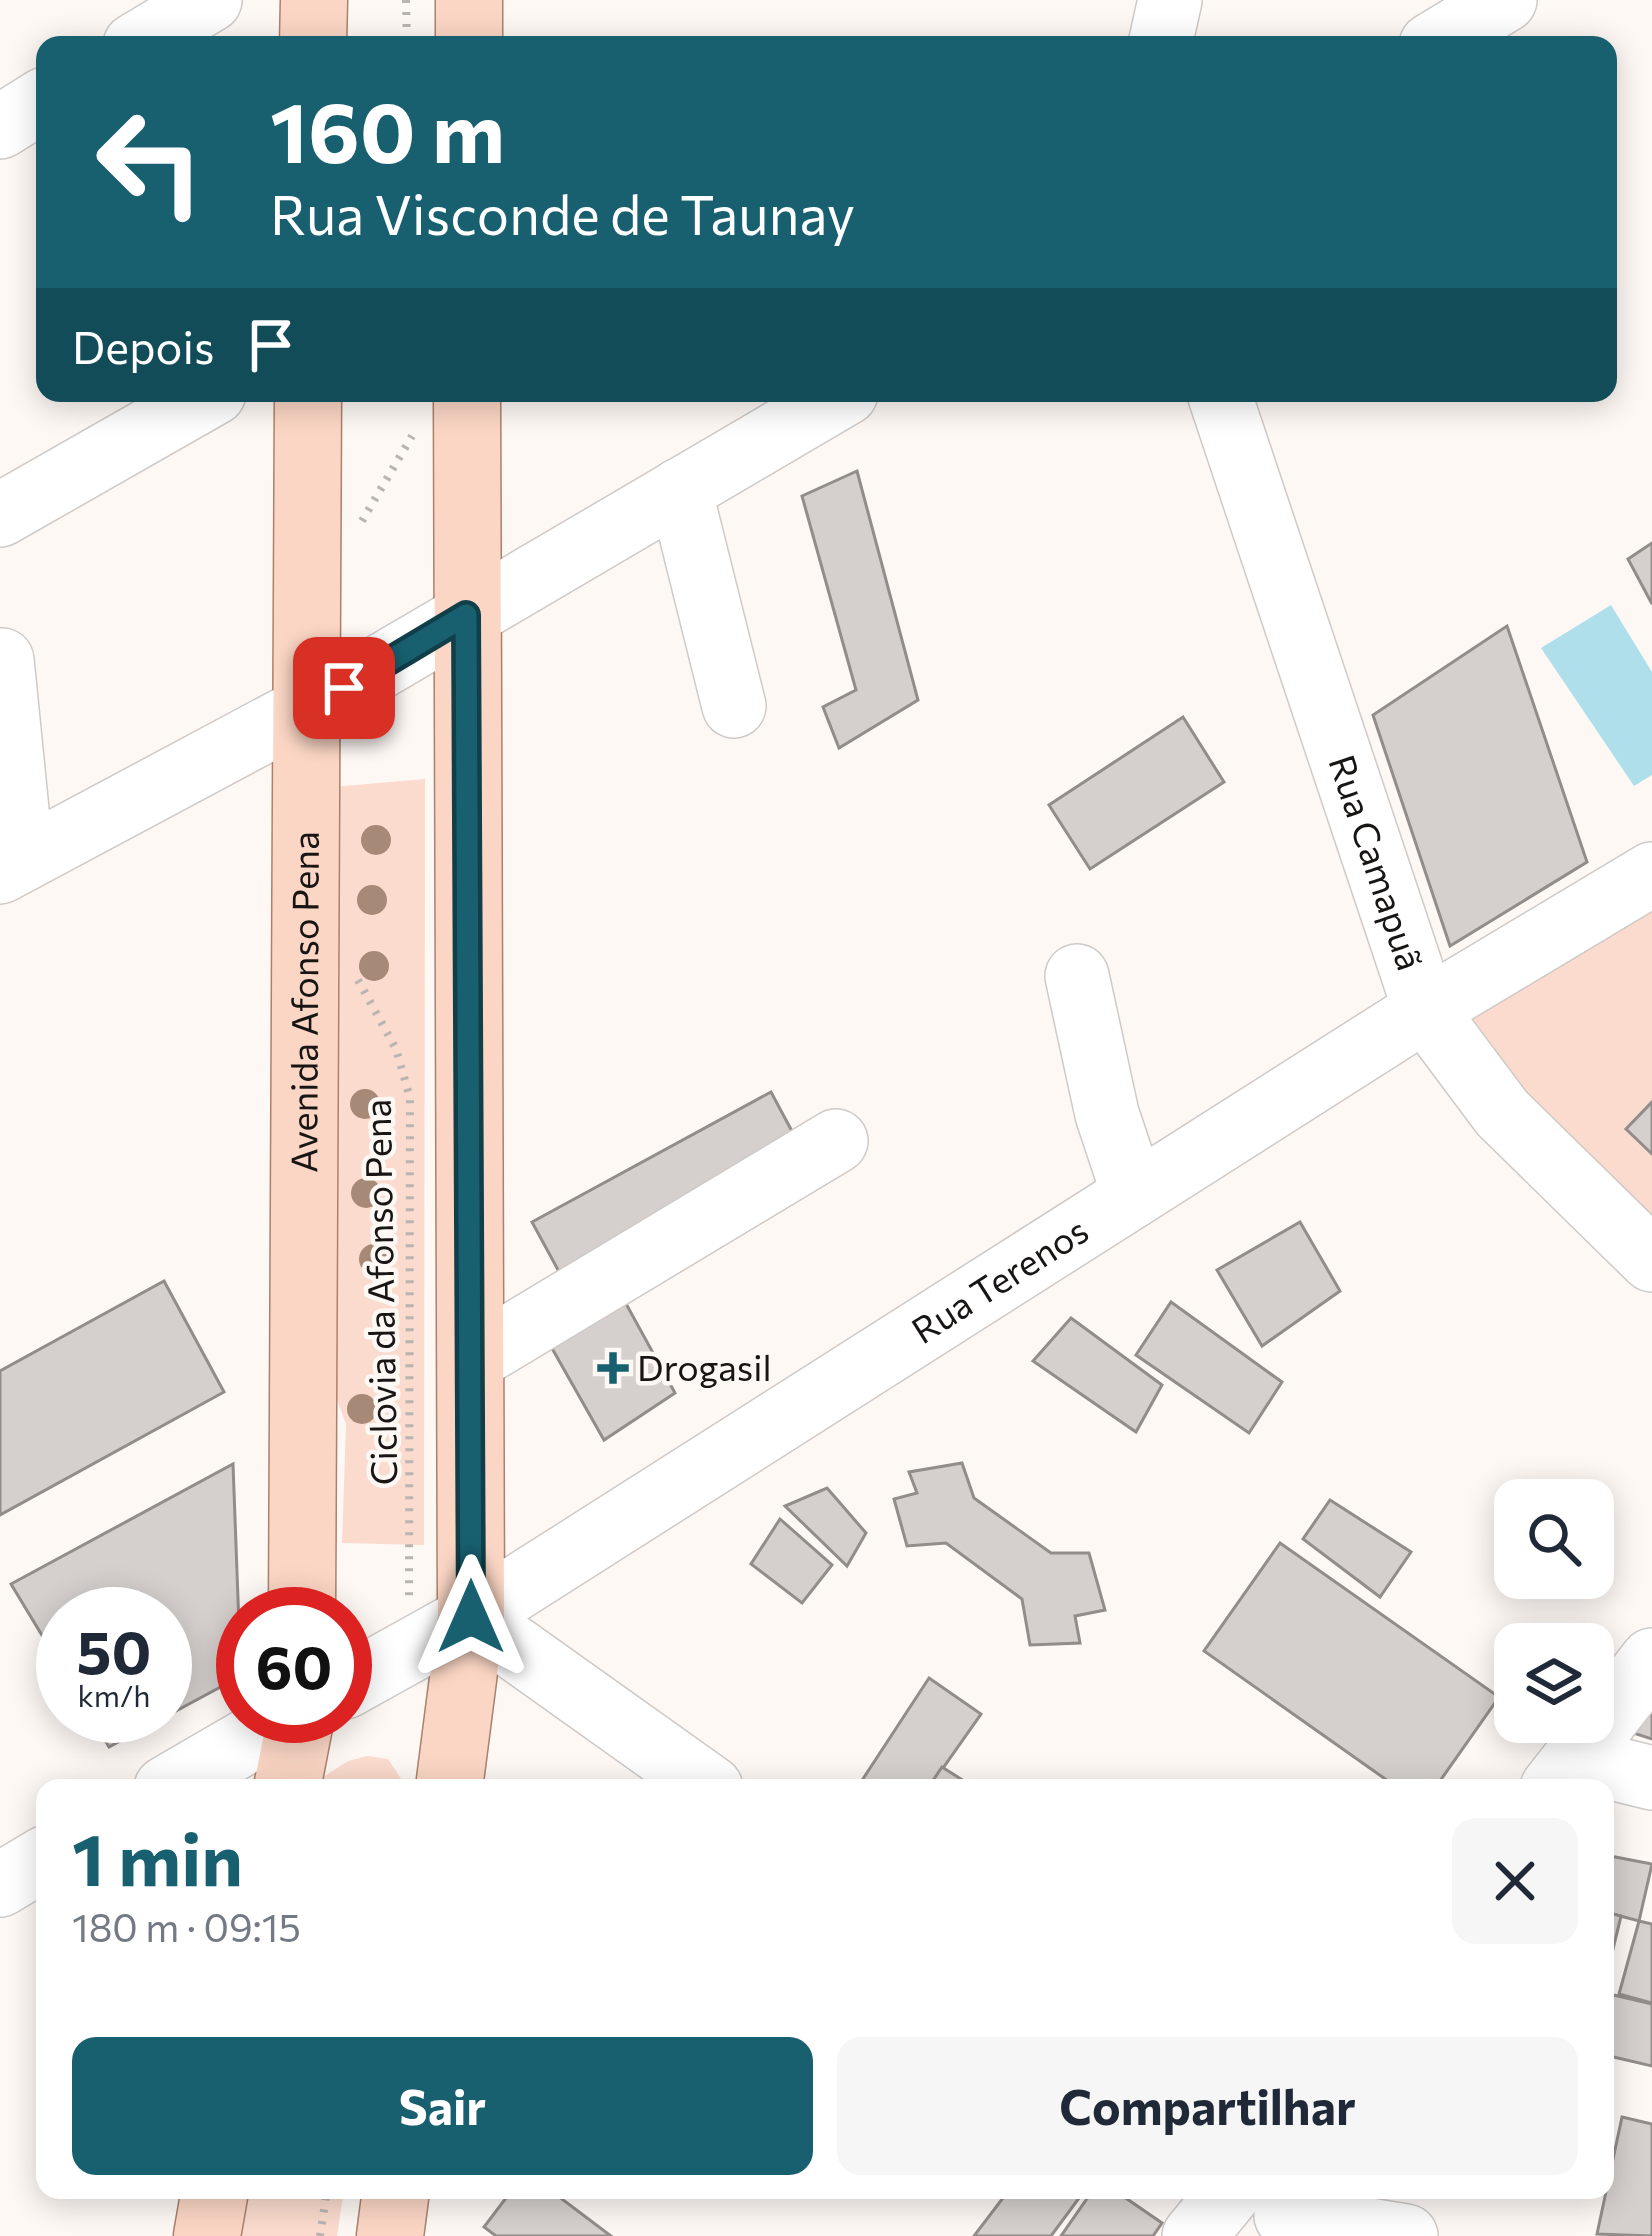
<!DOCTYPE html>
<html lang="pt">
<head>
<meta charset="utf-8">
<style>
  :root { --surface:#fff; --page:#f6f6f7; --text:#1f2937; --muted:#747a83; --accent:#186070 }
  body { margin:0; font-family:Commissioner,sans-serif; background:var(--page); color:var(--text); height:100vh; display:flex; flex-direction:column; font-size:45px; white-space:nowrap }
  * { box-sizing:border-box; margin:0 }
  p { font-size:39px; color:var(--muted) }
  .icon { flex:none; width:66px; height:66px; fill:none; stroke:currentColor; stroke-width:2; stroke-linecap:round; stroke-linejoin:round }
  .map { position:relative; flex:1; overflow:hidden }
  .side { position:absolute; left:36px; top:1779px; width:1578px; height:420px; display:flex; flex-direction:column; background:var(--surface); border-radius:24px; box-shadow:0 6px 30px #0003 }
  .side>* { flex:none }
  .guide { position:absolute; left:36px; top:36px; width:1581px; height:366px; border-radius:24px; box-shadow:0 6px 30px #0003; background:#186070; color:#fff; overflow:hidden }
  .buttons { position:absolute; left:1494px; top:1479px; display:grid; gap:24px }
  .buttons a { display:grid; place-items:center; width:120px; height:120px; border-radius:24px; background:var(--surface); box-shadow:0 6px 30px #0003; font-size:60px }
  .speed { position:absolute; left:36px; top:1587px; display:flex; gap:24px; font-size:60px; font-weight:700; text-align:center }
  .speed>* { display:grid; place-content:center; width:156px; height:156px; border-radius:50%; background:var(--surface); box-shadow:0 6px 30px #0003; line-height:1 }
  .speed small { font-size:30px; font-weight:400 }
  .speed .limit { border:18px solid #d22; background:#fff; color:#111 }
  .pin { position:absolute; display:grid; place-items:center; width:102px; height:102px; color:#fff; margin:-51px; border-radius:24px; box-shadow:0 6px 18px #0006 }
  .me { position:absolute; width:132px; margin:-66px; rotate:0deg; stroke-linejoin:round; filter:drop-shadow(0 0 9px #0008) }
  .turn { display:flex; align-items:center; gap:42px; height:252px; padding:0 36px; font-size:54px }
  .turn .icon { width:156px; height:156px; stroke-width:2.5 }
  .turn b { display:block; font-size:84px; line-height:102px }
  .then { display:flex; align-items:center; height:114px; padding:0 36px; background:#0003; gap:24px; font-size:45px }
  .round { display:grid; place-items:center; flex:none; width:126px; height:126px; border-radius:24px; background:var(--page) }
  .overview { display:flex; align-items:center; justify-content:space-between; height:204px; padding:0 36px }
  h1 { font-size:72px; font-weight:700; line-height:90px; color:var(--accent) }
  .button { display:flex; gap:24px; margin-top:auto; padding:24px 36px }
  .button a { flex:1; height:138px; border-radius:24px; background:var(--accent); color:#fff; font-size:48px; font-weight:700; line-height:138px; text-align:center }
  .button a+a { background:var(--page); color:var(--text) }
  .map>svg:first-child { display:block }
</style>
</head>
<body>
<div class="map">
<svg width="1652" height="2236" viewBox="0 0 1652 2236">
  <rect width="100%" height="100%" fill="#fef8f5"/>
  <g fill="#fadbcd">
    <polygon points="425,779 424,1545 342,1543 346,1424 322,1360 332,787"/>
    <polygon points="1652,909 1652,1217 1510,1083 1470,1020"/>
    <polygon points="367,1756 388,1759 407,1788 316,1788 317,1781 348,1761"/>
    <polygon points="239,2190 344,2190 337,2236 231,2236"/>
  </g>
  <polygon fill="#b0dfec" points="1611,605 1652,672 1652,775 1634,786 1541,648"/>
  <g fill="#d5d0cd" stroke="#928d8a" stroke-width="3">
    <polygon points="857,471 918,700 839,748 823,707 856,690 802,496"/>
    <polygon points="1652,543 1652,604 1628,559"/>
    <polygon points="1507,626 1587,862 1450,946 1373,715"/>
    <polygon points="1183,717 1224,782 1090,869 1049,805"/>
    <polygon points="771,1092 802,1150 563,1279 532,1222"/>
    <polygon points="1652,1102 1652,1154 1626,1129"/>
    <polygon points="1300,1222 1340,1291 1262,1346 1217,1270"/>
    <polygon points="164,1281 224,1392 0,1515 0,1371"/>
    <polygon points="624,1300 675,1393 604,1440 549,1343"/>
    <polygon points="1171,1302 1282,1382 1249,1433 1136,1355"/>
    <polygon points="1071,1318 1162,1385 1136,1432 1033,1361"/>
    <polygon points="962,1463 974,1498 1051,1553 1089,1553 1105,1610 1075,1616 1080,1643 1030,1645 1022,1599 946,1543 907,1546 894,1499 917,1493 909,1472"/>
    <polygon points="233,1464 240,1653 228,1683 109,1747 91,1716 165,1716 165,1614 63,1614 63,1670 11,1584"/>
    <polygon points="827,1488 866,1533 847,1566 785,1506"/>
    <polygon points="1330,1500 1411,1552 1380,1597 1303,1539"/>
    <polygon points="780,1519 832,1565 802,1603 751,1564"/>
    <polygon points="1280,1543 1499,1697 1435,1788 1398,1788 1204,1651"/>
    <polygon points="929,1678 981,1714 929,1788 857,1788"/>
    <polygon points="1652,1700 1652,1739 1627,1731"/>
    <polygon points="942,1767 975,1788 928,1788"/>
    <polygon points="1605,1855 1652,1864 1639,1921 1605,1912"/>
    <polygon points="1605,1912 1621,1916 1605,1982"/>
    <polygon points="1639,1921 1652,1924 1652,2003 1619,1994"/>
    <polygon points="1605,1993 1652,2004 1652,2066 1605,2055"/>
    <polygon points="1622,2117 1652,2124 1652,2236 1597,2234"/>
    <polygon points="512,2190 550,2190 611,2236 496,2236 484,2227"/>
    <polygon points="1009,2190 1085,2190 1051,2236 974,2236"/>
    <polygon points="1093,2190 1114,2190 1162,2223 1153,2236 1061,2236"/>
  </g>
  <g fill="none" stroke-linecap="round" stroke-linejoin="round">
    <defs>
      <g id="minor">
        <polyline points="135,45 210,0"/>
        <polyline points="1160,45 1170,0"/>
        <polyline points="1431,45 1505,0"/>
        <polyline points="0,127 45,99"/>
        <path id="s1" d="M1219 393 1425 1010 1502 1113 1652 1260"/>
        <polyline points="680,490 734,706"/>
        <polyline points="0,515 214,393"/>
        <polyline points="2,660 22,860"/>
        <polyline points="0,872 344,688 846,393"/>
        <polyline points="1077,976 1107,1114 1134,1195"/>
        <polyline points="470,1361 836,1141"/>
        <polyline points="471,1617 711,1788"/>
        <path id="s2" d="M345 1687 471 1617 1425 1010 1652 874"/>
        <polyline points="1575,1759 1652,1778"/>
        <polyline points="166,1788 290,1716"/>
        <polyline points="1552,1788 1652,1660"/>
        <polyline points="0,1885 45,1858"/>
        <polyline points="1286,2216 1406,2236"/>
        <polyline points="1194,2236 1232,2190"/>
      </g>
      <g id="major">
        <polyline points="313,45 314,0"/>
        <polyline points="469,45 469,0"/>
        <path id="s3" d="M302 1614 308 393"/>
        <polyline points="287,1788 301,1716"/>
        <polyline points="449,1788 471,1617 467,393"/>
        <polyline points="207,2236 215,2190"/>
        <polyline points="390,2236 396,2190"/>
      </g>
    </defs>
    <use href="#minor" stroke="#cfcac7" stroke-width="66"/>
    <use href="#major" stroke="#aa816d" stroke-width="69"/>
    <g stroke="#b8b4b1" stroke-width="8" stroke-dasharray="3 9" stroke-linecap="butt">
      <polyline points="406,0 407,45"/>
      <polyline points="362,521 412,436"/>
      <polyline points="358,980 396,1049 410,1098 409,1596"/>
      <polyline points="320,2236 327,2190"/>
    </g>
    <use href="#minor" stroke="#fff" stroke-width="63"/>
    <use href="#major" stroke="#fbd6c4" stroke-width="66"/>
  </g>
  <g fill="#a78978">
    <circle cx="376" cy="840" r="15"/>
    <circle cx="372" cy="900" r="15"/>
    <circle cx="374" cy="966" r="15"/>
    <circle cx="365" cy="1104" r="15"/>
    <circle cx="366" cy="1193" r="15"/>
    <circle cx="374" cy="1259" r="15"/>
    <circle cx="362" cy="1409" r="15"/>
  </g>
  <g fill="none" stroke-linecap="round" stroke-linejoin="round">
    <defs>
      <polyline id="route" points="344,688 466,615 471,1617"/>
    </defs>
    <use href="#route" stroke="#103e49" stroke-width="30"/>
    <use href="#route" stroke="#186070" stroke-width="21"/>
  </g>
  <path fill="#186070" stroke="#fef8f5" stroke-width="4.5" d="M607 1350h12v12h12v12h-12v12h-12v-12h-12v-12h12z"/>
  <g text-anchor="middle" stroke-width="9" stroke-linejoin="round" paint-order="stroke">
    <g font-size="36" fill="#181615" stroke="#fef8f5">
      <text dy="13" stroke="none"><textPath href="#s1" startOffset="495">Rua Camapuã</textPath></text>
      <text dy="13" stroke="none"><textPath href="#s3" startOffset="612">Avenida Afonso Pena</textPath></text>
      <text dy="13" stroke="none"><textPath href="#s2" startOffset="771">Rua Terenos</textPath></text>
      <text transform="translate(381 1292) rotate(-91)" y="13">Ciclovia da Afonso Pena</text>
    </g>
    <g font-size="36" fill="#181615" stroke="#fef8f5" text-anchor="start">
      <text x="637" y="1381">Drogasil</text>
    </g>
  </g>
</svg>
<div class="buttons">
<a><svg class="icon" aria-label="search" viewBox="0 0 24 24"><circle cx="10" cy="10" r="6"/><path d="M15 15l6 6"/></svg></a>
<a><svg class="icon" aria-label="layers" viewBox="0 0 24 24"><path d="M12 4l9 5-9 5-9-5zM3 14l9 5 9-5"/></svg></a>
</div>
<div class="speed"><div>50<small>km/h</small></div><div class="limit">60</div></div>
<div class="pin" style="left:344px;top:688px;background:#d93025"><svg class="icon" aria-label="arrive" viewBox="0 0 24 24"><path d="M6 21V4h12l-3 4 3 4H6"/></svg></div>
<svg class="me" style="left:471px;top:1617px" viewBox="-20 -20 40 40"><path d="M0-17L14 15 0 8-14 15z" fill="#186070" stroke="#fff" stroke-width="4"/></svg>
<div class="guide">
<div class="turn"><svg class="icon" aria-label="left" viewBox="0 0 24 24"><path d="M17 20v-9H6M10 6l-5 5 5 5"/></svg><div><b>160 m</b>Rua Visconde de Taunay</div></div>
<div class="then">Depois<svg class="icon" aria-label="arrive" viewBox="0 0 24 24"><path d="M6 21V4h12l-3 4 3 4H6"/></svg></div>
</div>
<section class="side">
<div class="overview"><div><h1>1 min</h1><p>180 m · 09:15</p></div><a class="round"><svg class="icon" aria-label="close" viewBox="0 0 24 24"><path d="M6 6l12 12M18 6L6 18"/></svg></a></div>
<div class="button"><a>Sair</a><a>Compartilhar</a></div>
</section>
</div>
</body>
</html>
